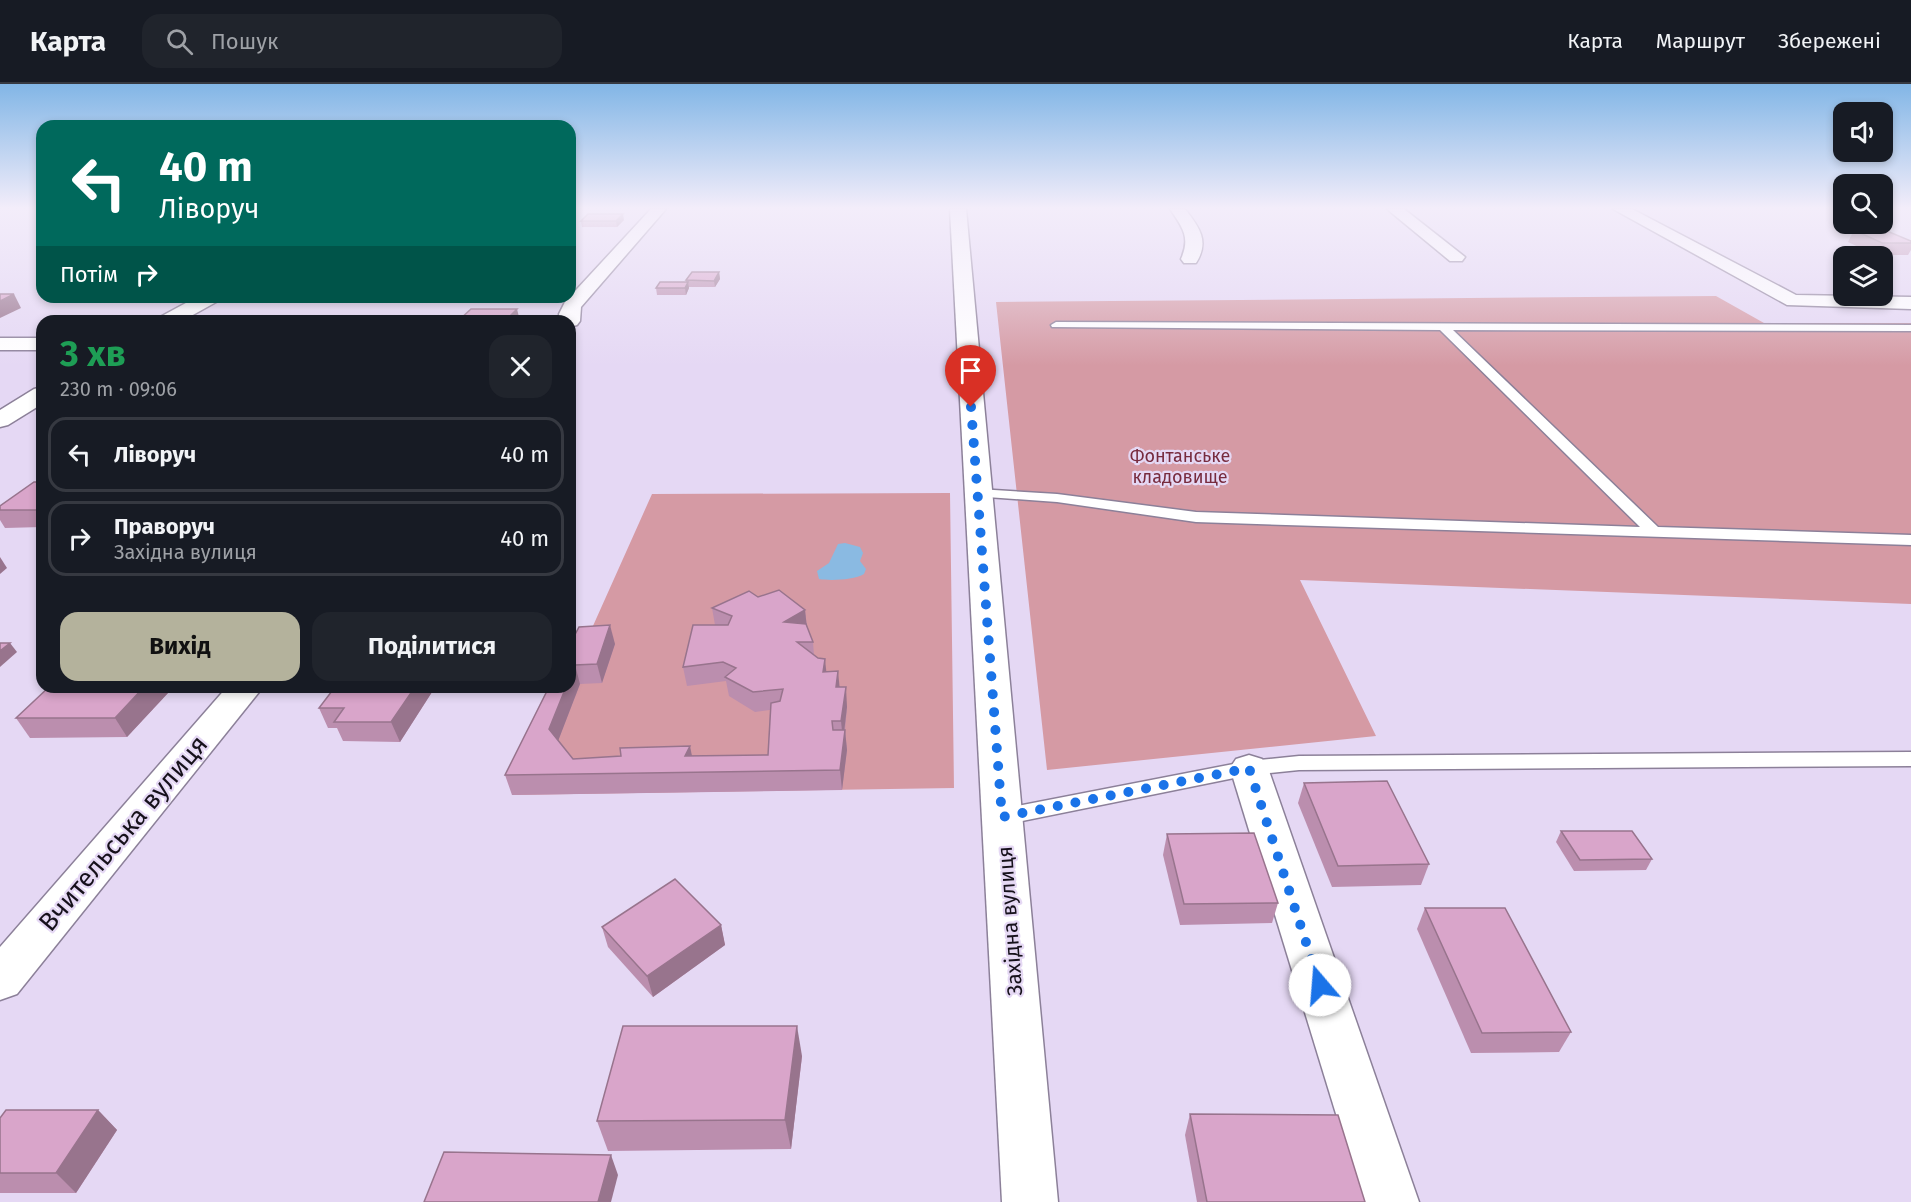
<!DOCTYPE html>
<html lang="uk">
<head>
<meta charset="utf-8">
<style>
  :root { --surface:#171b24; --page:#20242c; --text:#f1f3f6; --muted:#9ea1a6; --line:#363941; --accent:#b4b29c }
  body { margin:0; font-family:"Fira Sans",sans-serif; background:var(--page); color:var(--text); height:100vh; display:flex; flex-direction:column; font-size:22px; white-space:nowrap }
  * { box-sizing:border-box; margin:0 }
  p { font-size:20px; color:var(--muted) }
  .icon { flex:none; width:33px; height:33px; fill:none; stroke:currentColor; stroke-width:2; stroke-linecap:round; stroke-linejoin:round }
  .map { position:relative; flex:1; overflow:hidden }
  .details { position:absolute; left:36px; top:231px; width:540px; height:378px; display:flex; flex-direction:column; background:var(--surface); border-radius:18px; box-shadow:0 3px 9px #0003 }
  .details>* { flex:none }
  .guide { position:absolute; left:36px; top:36px; width:540px; height:183px; border-radius:18px; box-shadow:0 3px 9px #0003; background:#00695c; color:#fff; overflow:hidden }
  .controls { position:absolute; left:1833px; top:18px; display:grid; gap:12px }
  .controls a { display:grid; place-items:center; width:60px; height:60px; border-radius:12px; background:var(--surface); box-shadow:0 3px 9px #0003; font-size:30px }
  .pin { position:absolute; display:grid; place-items:center; width:51px; height:51px; color:#fff; margin:-62px -26px; border-radius:50% 50% 50% 0; rotate:-45deg; box-shadow:0 0 6px #0007 }
  .pin .icon { rotate:45deg }
  .me { position:absolute; width:66px; margin:-33px; rotate:342deg; stroke-linejoin:round; filter:drop-shadow(0 0 4px #0008) }
  .turn { display:flex; align-items:center; gap:21px; height:126px; padding:0 24px; font-size:27px }
  .turn .icon { width:78px; height:78px; stroke-width:2.5 }
  .turn b { display:block; font-size:42px; line-height:51px }
  .then { display:flex; align-items:center; height:57px; padding:0 24px; background:#0003; gap:12px; font-size:22px }
  .round { display:grid; place-items:center; flex:none; width:63px; height:63px; border-radius:18px; background:var(--page) }
  .overview { display:flex; align-items:center; justify-content:space-between; height:102px; padding:0 24px }
  h1 { font-size:36px; font-weight:700; line-height:45px; color:#1e9e55 }
  .primary-button { display:flex; gap:12px; margin-top:auto; padding:12px 24px }
  .primary-button a { flex:1; height:69px; border-radius:18px; background:var(--accent); color:#111; font-size:24px; font-weight:700; line-height:69px; text-align:center }
  .primary-button a+a { background:var(--page); color:var(--text) }
  ul { padding:0; list-style:none }
  li { display:flex; align-items:center; gap:18px; height:75px; margin:0 12px 9px; padding:0 12px; border:3px solid var(--line); border-radius:18px }
  li div { flex:1 }
  li b { display:block; font-size:22px }
  li em { font-style:normal }
  header { display:flex; align-items:center; gap:36px; box-sizing:border-box; height:84px; padding:0 30px; background:var(--surface); border-bottom:2px solid var(--line) }
  header strong { font-size:28px }
  nav { display:flex; gap:33px; margin-inline-start:auto; font-size:21px }
  .search { width:420px; height:54px; background:var(--page); display:flex; align-items:center; gap:15px; box-sizing:border-box; padding:0 21px; border-radius:18px; color:var(--muted); font-size:22px }
  .map>svg:first-child { display:block }
</style>
</head>
<body>
<header>
<strong>Карта</strong>
<div class="search"><svg class="icon" aria-label="search" viewBox="0 0 24 24"><circle cx="10" cy="10" r="6"/><path d="M15 15l6 6"/></svg>Пошук</div>
<nav><a>Карта</a><a>Маршрут</a><a>Збережені</a></nav>
</header>
<div class="map">
<svg width="1911" height="1118" viewBox="0 0 1911 1118">
  <rect width="100%" height="100%" fill="#e5d8f4"/>
  <g fill="#d59aa4">
    <polygon points="1716,212 1764,239 1911,239 1911,520 1300,496 1376,652 1047,686 996,218"/>
    <polygon points="950,409 954,704 512,711 570,603 584,562 652,410"/>
  </g>
  <path fill="#8abae2" d="M845 459 860 463 863 469 860 477 866 485 864 490C854 496 830 497 819 495L817 487 829 479 838 460Z"/>
  <g fill="none" stroke-linecap="round" stroke-linejoin="round">
    <defs>
      <g id="service">
        <polygon points="1056,238 1911,241 1911,247 1453,246 1658,443 1911,451 1911,461 1196,438 1057,418 973,412 971,409 978,405 1057,410 1196,428 1640,443 1440,246 1052,243 1051,241"/>
        <polygon points="1911,668 1911,682 1299,686 1249,691 1002,741 994,739 991,733 994,727 1002,725 1249,677 1299,672"/>
      </g>
      <g id="minor">
        <polygon points="651,125 666,125 581,223 580,237 577,241 570,243 570,237 560,237 559,230 565,218"/>
        <polygon points="950,125 966,125 1058,1118 1002,1118"/>
        <path d="M1170 125H1185C1199 143 1210 157 1196 179H1184L1181 175C1191 153 1182 143 1170 125Z"/>
        <polygon points="1387,125 1404,125 1465,173 1462,177 1450,177"/>
        <polygon points="1613,125 1632,125 1796,211 1911,213 1911,225 1787,221"/>
        <polygon points="197,213 220,213 218,217 182,237 157,237 160,233"/>
        <rect x="0" y="254" width="42" height="12"/>
        <polygon points="42,303 42,320 8,341 0,343 0,326 34,305"/>
        <polygon points="227,603 263,603 17,910 0,916 0,863"/>
        <polygon points="1249,671 1262,675 1268,684 1419,1118 1363,1118 1230,684 1236,675"/>
      </g>
    </defs>
    <use href="#service" stroke="#8c8099" stroke-width="3"/>
    <use href="#minor" stroke="#8c8099" stroke-width="3"/>
    <use href="#service" fill="#fff" fill-rule="evenodd"/>
    <use href="#minor" fill="#fff" fill-rule="evenodd"/>
  </g>
  <g fill="#bb8eae">
    <polygon points="624,136 617,143 582,143 581,137"/>
    <polygon points="1854,146 1911,157 1911,166 1908,171 1875,171 1848,158"/>
    <polygon points="719,188 720,195 715,203 689,203 689,204 686,211 657,211 656,204 686,198 686,196"/>
    <polygon points="42,398 42,443 5,444 0,436 0,422"/>
    <polygon points="758,513 805,526 807,544 813,558 814,571 826,588 840,603 847,623 845,646 847,666 842,706 512,711 505,691 570,560 615,560 602,599 580,600 558,657 573,675 768,671 770,626 755,628 729,612 726,597 687,602 683,583 715,541 712,524"/>
    <polygon points="432,608 400,658 343,657 337,644 328,644 319,624"/>
    <polygon points="168,609 127,653 30,654 16,634"/>
    <polygon points="1304,699 1429,780 1421,801 1332,803 1298,719"/>
    <polygon points="1561,747 1652,775 1646,786 1574,787 1556,758"/>
    <polygon points="1167,750 1278,819 1272,839 1180,841 1163,771"/>
    <polygon points="1425,824 1571,948 1559,968 1471,969 1417,845"/>
    <polygon points="721,841 725,861 653,913 608,863 602,843"/>
    <polygon points="802,972 791,1065 608,1067 597,1037"/>
    <polygon points="98,1026 117,1046 76,1109 0,1109 0,1034"/>
    <polygon points="1190,1030 1365,1118 1197,1118 1185,1051"/>
  </g>
  <g fill="#98748d">
    <polygon points="623,130 624,136 617,143 616,137"/>
    <polygon points="719,188 720,195 715,203 714,197"/>
    <polygon points="688,198 689,204 686,211 685,204"/>
    <polygon points="14,210 21,224 0,234 0,217"/>
    <polygon points="517,225 520,237 505,237"/>
    <polygon points="0,473 7,484 0,490"/>
    <polygon points="805,526 807,544 784,538"/>
    <polygon points="610,541 615,560 602,599 597,580"/>
    <polygon points="10,559 17,568 0,583 0,567"/>
    <polygon points="825,575 827,594 823,588"/>
    <polygon points="575,581 580,600 555,665 549,645 566,603 570,603 570,594"/>
    <polygon points="838,587 840,607 836,603"/>
    <polygon points="144,603 164,603 168,609 127,653 115,634"/>
    <polygon points="415,603 430,603 432,608 400,658 391,638"/>
    <polygon points="846,603 847,623 843,657 841,637"/>
    <polygon points="845,646 847,666 842,706 840,686"/>
    <polygon points="690,662 694,682 685,672"/>
    <polygon points="721,841 725,861 653,913 647,892"/>
    <polygon points="797,942 802,972 791,1065 785,1036"/>
    <polygon points="98,1026 117,1046 76,1109 56,1089"/>
    <polygon points="611,1071 618,1091 611,1118 598,1118"/>
  </g>
  <g fill="#d9a5ca" stroke="#98748d" stroke-width="1.5">
    <polygon points="588,130 623,130 616,137 581,137"/>
    <polygon points="1854,146 1887,147 1911,157 1911,159 1882,159"/>
    <polygon points="692,188 719,188 714,197 686,196"/>
    <polygon points="660,198 688,198 685,204 656,204"/>
    <polygon points="0,210 14,210 0,217"/>
    <polygon points="471,225 517,225 505,237 458,237"/>
    <polygon points="34,398 42,398 42,426 0,426 0,422"/>
    <polygon points="779,506 805,526 784,538 806,540 813,558 797,558 818,574 825,575 823,588 838,587 836,603 846,603 841,637 832,637 833,646 845,646 840,686 505,691 549,603 566,603 549,645 573,675 621,672 620,664 690,662 685,672 768,671 771,619 780,617 783,605 753,608 725,593 736,584 723,578 683,583 693,541 728,541 732,532 712,524 749,507 758,513"/>
    <polygon points="610,541 597,580 575,581 570,594 570,560 579,543"/>
    <polygon points="0,559 10,559 0,567"/>
    <polygon points="49,603 144,603 115,634 16,634"/>
    <polygon points="335,603 415,603 391,638 334,638 344,624 319,624"/>
    <polygon points="1387,697 1429,780 1338,782 1304,699"/>
    <polygon points="1561,747 1632,747 1652,775 1580,776"/>
    <polygon points="1254,749 1278,819 1184,820 1167,750"/>
    <polygon points="675,795 721,841 647,892 602,843"/>
    <polygon points="1425,824 1505,824 1571,948 1482,949"/>
    <polygon points="623,942 797,942 785,1036 597,1037"/>
    <polygon points="6,1026 98,1026 56,1089 0,1089 0,1034"/>
    <polygon points="1190,1030 1338,1031 1365,1118 1207,1118"/>
    <polygon points="444,1068 611,1071 598,1118 424,1118"/>
  </g>
  <linearGradient id="sky" x2="0" y2="1"><stop stop-color="#82b6e6"/><stop offset="0.44" stop-color="#f3edfa"/><stop offset="1" stop-color="#f3edfa" stop-opacity="0"/></linearGradient>
  <rect width="1911" height="282" fill="url(#sky)"/>
  <g fill="none" stroke-linecap="round" stroke-linejoin="round">
    <polyline stroke="#1a73e8" stroke-width="10" stroke-dasharray="0 18" points="971,323 1002,733 1249,684 1320,901"/>
  </g>
  <g text-anchor="middle" stroke-width="4.5" stroke-linejoin="round" paint-order="stroke">
    <g font-size="18" fill="#772b3e" stroke="#e5d8f4">
      <text x="1180" y="378">Фонтанське<tspan x="1180" dy="21">кладовище</tspan></text>
    </g>
    <g font-size="21" fill="#16111b" stroke="#e5d8f4">
      <text transform="translate(1010 837) rotate(-94)" y="7">Західна вулиця</text>
    </g>
    <g font-size="26" fill="#16111b" stroke="#e5d8f4">
      <text transform="translate(123 749) rotate(-50)" y="9">Вчительська вулиця</text>
    </g>
  </g>
</svg>
<div class="controls">
<a><svg class="icon" aria-label="sound" viewBox="0 0 24 24"><path d="M4 9h4l5-4v14l-5-4H4zM17 9q2 3 0 6"/></svg></a>
<a><svg class="icon" aria-label="search" viewBox="0 0 24 24"><circle cx="10" cy="10" r="6"/><path d="M15 15l6 6"/></svg></a>
<a><svg class="icon" aria-label="layers" viewBox="0 0 24 24"><path d="M12 4l9 5-9 5-9-5zM3 14l9 5 9-5"/></svg></a>
</div>
<div class="pin" style="left:971px;top:323px;background:#d93025"><svg class="icon" aria-label="arrive" viewBox="0 0 24 24"><path d="M6 21V4h12l-3 4 3 4H6"/></svg></div>
<svg class="me" style="left:1320px;top:901px" viewBox="-20 -20 40 40"><circle r="19" fill="#fff"/><path d="M0-13L10 11 0 6-10 11z" fill="#1a73e8"/></svg>
<div class="guide">
<div class="turn"><svg class="icon" aria-label="left" viewBox="0 0 24 24"><path d="M17 20v-9H6M10 6l-5 5 5 5"/></svg><div><b>40 m</b>Ліворуч</div></div>
<div class="then">Потім<svg class="icon" aria-label="right" viewBox="0 0 24 24"><path d="M7 20v-9h11M14 6l5 5-5 5"/></svg></div>
</div>
<section class="details">
<div class="overview"><div><h1>3 хв</h1><p>230 m · 09:06</p></div><a class="round"><svg class="icon" aria-label="close" viewBox="0 0 24 24"><path d="M6 6l12 12M18 6L6 18"/></svg></a></div>
<ul>
<li><svg class="icon" aria-label="left" viewBox="0 0 24 24"><path d="M17 20v-9H6M10 6l-5 5 5 5"/></svg><div><b>Ліворуч</b></div><em>40 m</em></li>
<li><svg class="icon" aria-label="right" viewBox="0 0 24 24"><path d="M7 20v-9h11M14 6l5 5-5 5"/></svg><div><b>Праворуч</b><p>Західна вулиця</p></div><em>40 m</em></li>
</ul>
<div class="primary-button"><a>Вихід</a><a>Поділитися</a></div>
</section>
</div>
</body>
</html>
